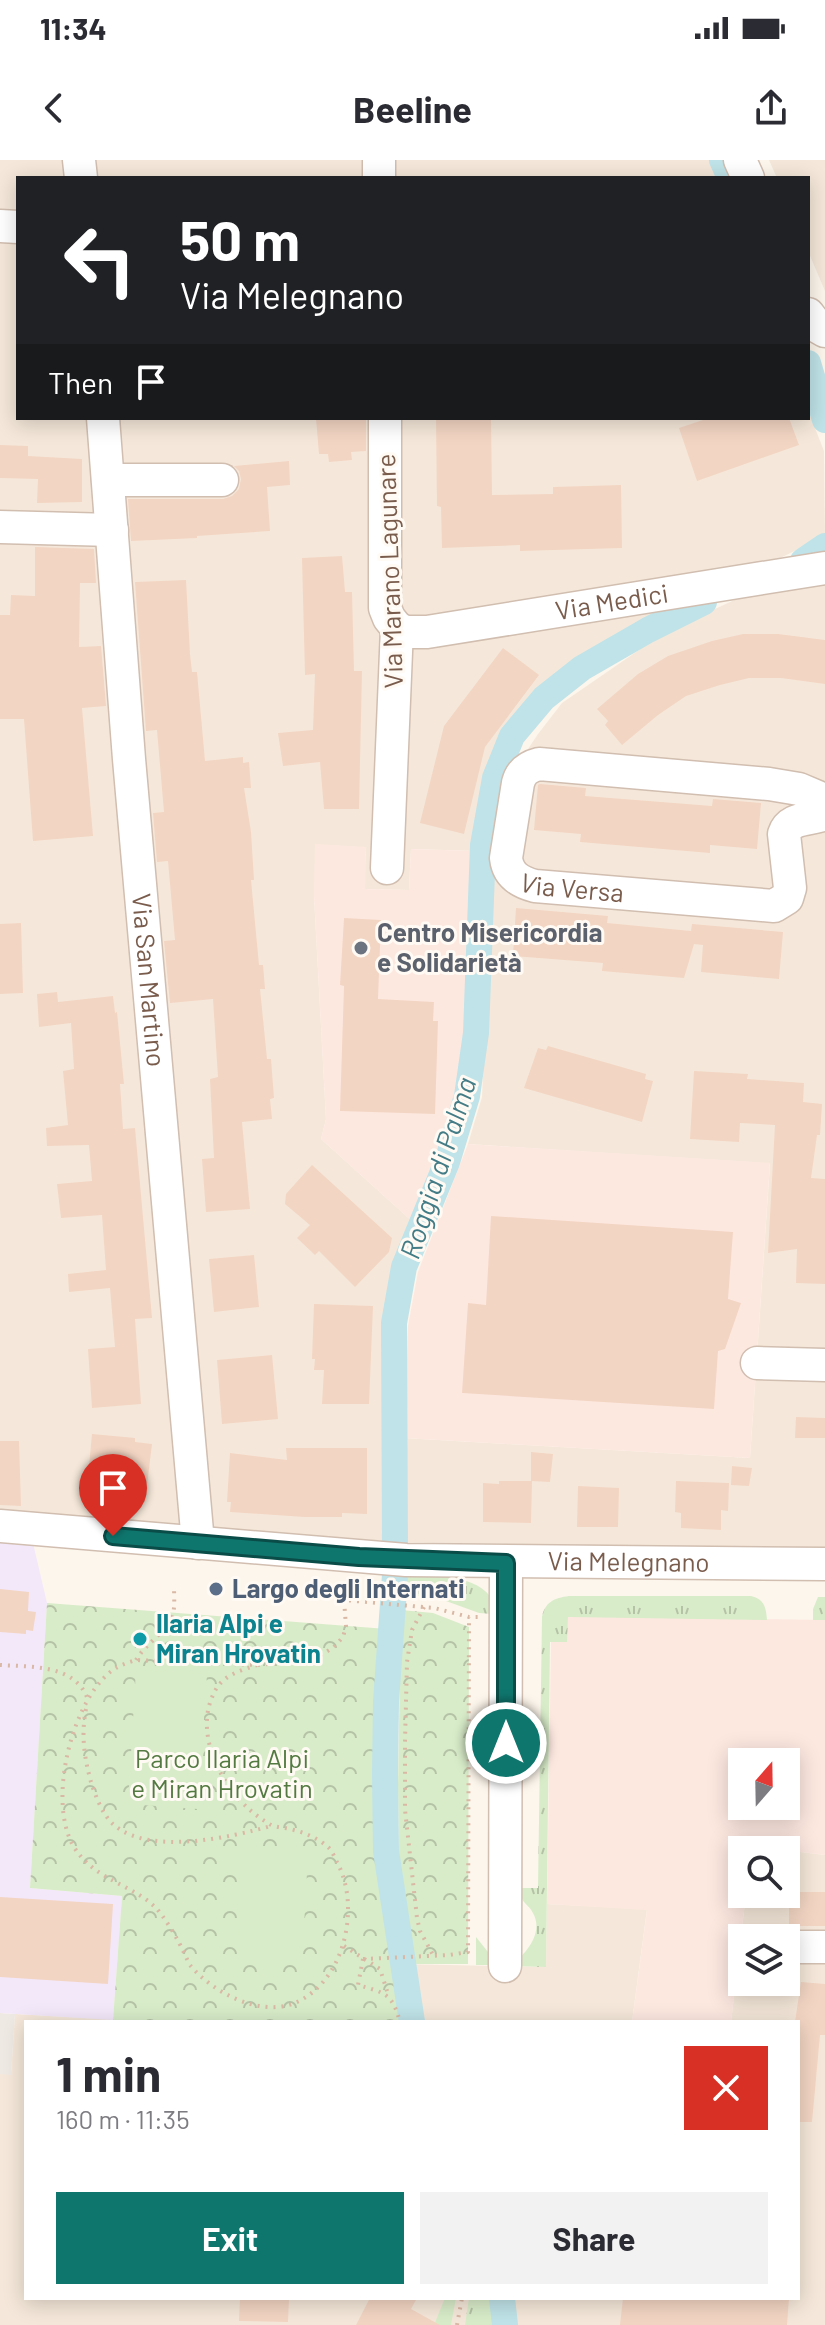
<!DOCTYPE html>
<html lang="en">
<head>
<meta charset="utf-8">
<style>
  :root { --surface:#fff; --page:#f2f2f3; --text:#2b2b33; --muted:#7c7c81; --accent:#0f766e }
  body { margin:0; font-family:Barlow,sans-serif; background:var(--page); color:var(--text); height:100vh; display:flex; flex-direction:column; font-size:30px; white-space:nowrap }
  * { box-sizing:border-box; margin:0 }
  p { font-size:26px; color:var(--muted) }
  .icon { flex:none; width:44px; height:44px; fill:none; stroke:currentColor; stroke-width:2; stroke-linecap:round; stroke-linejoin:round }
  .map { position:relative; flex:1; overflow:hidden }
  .side { position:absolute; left:24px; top:1860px; width:776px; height:280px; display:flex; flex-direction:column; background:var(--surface); border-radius:0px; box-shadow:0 4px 20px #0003 }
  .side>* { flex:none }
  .banner { position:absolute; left:16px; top:16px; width:794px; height:244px; border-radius:0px; box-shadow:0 4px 20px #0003; background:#202124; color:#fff; overflow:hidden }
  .needle { width:52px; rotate:20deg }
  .tools { position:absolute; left:728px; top:1588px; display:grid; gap:16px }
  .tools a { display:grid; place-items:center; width:72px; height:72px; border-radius:0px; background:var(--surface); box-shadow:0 4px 20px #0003; font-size:40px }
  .pin { position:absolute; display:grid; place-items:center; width:68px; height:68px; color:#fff; margin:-82px -34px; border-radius:50% 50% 50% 0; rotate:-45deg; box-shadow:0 0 8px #0007 }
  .pin .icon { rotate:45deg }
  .me { position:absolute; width:88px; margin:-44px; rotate:0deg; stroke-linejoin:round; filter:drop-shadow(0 0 6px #0008) }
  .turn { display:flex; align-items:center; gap:28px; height:168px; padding:0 32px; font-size:36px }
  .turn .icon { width:104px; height:104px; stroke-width:2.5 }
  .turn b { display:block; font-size:56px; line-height:68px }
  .then { display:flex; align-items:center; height:76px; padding:0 32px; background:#0003; gap:16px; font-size:30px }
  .round { display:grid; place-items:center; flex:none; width:84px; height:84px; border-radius:0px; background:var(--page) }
  .overview { display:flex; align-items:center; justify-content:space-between; height:136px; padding:0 32px }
  h1 { font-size:48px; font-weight:700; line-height:60px }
  .primary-button { display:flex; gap:16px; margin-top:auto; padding:16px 32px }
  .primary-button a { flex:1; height:92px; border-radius:0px; background:var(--accent); color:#fff; font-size:32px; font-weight:700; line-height:92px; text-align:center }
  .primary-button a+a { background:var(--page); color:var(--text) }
  .status { display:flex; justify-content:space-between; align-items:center; height:56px; padding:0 40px; background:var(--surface); direction:ltr }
  .status svg { height:22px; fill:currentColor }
  header { display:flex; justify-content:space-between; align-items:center; height:104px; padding:0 32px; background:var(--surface); font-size:36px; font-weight:700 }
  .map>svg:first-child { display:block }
</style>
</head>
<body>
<div class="status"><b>11:34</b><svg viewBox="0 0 49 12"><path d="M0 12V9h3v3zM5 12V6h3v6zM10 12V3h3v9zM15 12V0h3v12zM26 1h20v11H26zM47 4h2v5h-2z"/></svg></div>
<header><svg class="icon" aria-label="back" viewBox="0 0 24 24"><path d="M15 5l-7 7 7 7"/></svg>Beeline<svg class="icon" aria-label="share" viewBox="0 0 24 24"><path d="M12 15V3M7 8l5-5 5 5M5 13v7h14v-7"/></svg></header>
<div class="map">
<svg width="825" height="2165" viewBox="0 0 825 2165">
  <defs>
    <pattern id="grass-tufts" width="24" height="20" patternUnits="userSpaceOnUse" patternTransform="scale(2)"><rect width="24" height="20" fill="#d8ecc9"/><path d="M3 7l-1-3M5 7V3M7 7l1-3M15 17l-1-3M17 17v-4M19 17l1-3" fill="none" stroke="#b4c2a5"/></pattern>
    <pattern id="forest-crowns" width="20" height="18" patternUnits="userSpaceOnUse" patternTransform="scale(2)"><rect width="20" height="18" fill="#d8ecc9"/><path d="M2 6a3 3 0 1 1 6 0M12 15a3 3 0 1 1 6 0" fill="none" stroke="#b4c2a5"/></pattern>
  </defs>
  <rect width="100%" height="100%" fill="#fdf6ec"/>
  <g fill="#f5e8da" fill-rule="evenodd">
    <polygon points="0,0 712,0 719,18 18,18 18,258 808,258 808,250 824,291 825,376 579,497 539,530 506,571 488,617 477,691 411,689 409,730 364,729 366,687 314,736 326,959 321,979 414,1063 398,1105 389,1162 386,1381 0,1350"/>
    <polygon points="769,0 825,0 825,131 808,91 808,18 777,18"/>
    <polygon points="825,418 825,1390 403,1382 404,1278 750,1298 770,1004 468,984 482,937 492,723 504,625 538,574 562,543 665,472 756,430"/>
    <path d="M752 1686 825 1695V2165H0V1914H11L15 1854 155 1862H26V2138H798V1862H731L746 1734H786V1690H751ZM742 1778H786V1822H742Z"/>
    <polygon points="547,1744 647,1749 632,1862 405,1862 397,1804 546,1807"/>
  </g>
  <g fill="#fde8e0" fill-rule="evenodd">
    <polygon points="315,684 366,687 365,729 409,730 411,689 477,691 471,872 460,936 440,997 414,1063 321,979 326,959 314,736"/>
    <polygon points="468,984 770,1003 750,1298 404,1278 408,1166 418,1112"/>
    <path d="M568 1456 825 1460V1695L752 1686 751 1690H742V1734H746L731 1862H632L647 1750 547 1744 551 1482ZM742 1602H786V1646H742Z"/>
  </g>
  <polygon fill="#efe9e4" points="0,1853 15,1854 11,1915 0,1914"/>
  <polygon fill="#f3e8fa" points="0,1380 33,1383 47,1443 30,1728 122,1736 113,1860 0,1853"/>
  <g fill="url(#grass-tufts)">
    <path d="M402 1415C430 1417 470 1412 490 1436L492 1454 479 1453 435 1437 402 1435Z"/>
    <path d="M569 1436H751C764 1439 766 1447 767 1460L568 1457 567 1482H550L546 1807 510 1806C525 1795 543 1775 534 1755 529 1743 522 1746 518 1728H538L542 1457C545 1442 554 1438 569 1436Z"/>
    <polygon points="818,1437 825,1437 825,1460 813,1460 813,1449"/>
    <polygon points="476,1777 492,1797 494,1805 476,1805"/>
    <polygon points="445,2138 456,2138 451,2165 434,2165"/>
    <polygon points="469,2138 494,2138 498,2154 496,2165 465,2165"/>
  </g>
  <g fill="url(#forest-crowns)">
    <polygon points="47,1443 387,1469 380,1553 378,1639 388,1749 405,1862 113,1860 122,1736 30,1728"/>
    <polygon points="401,1450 433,1453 469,1467 468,1804 413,1804 399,1693 398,1625"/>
  </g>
  <g fill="#d8ecc9">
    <polygon points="136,1510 207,1514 198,1649 128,1644"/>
    <polygon points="242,1690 308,1694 302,1802 237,1798"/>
  </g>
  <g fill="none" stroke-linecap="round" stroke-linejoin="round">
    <g stroke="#bfe3e8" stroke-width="26">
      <polyline points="722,0 730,18"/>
      <polyline points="808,203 825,260"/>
      <polyline points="803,401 825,386"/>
      <polyline points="395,1393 394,1163 404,1107 447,1002 467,936 476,873 483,685 495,618 512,576 544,538 582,508 648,470 704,442"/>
      <polyline points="395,1415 386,1542 385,1614 386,1691 412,1862"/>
      <polyline points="502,2138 505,2165"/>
    </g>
  </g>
  <g fill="#f3d5c3">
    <polygon points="316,258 366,258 366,291 351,292 352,300 329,302 328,294 319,294"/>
    <polygon points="436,258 491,258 492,335 553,334 553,327 621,325 622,388 520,391 520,385 442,388 441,347 437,346"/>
    <polygon points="709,258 789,258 799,285 697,321 679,268"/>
    <polygon points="0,285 28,286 28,296 82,299 82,342 37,343 38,319 0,318"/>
    <polygon points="289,301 290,325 267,327 270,371 197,376 197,378 131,381 128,339 223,339 232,336 239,329 241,319 239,311 234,306"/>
    <polygon points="35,387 94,389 96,423 80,423 79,487 101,486 106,546 82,548 93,676 33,681 24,559 0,559 0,455 10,455 11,435 35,436"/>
    <polygon points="342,396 345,432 352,432 354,511 362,511 359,649 324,649 320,602 283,606 278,573 313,570 315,514 305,515 302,398"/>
    <polygon points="186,420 190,494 192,512 197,512 205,601 243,597 243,603 249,602 251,628 244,628 251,672 254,720 251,720 259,805 263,805 265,829 260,829 267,899 271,899 274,938 270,939 272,959 242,962 250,1049 206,1052 202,999 214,998 210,919 218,917 213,839 170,843 164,781 175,780 168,701 157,702 153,653 164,652 157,570 146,571 135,422"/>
    <polygon points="743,474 778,474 825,480 825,524 781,518 749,518 720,525 686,536 658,555 622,585 605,565 608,561 597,549 638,514 668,496 712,481"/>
    <polygon points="503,488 539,515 485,587 464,674 420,663 444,566"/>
    <polygon points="540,624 586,628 585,636 712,646 713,639 761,643 757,689 710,685 710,693 580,682 581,674 534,670 538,625"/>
    <polygon points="516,748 608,756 607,763 691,771 692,764 783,772 779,819 701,812 703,785 694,784 684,818 602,811 603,803 513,796"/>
    <polygon points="344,758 381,760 378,839 434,842 433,861 438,861 435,954 340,951 344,826 340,825"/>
    <polygon points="21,763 23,833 0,834 0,764"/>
    <polygon points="57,832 58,842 113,836 115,853 117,852 124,924 120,924 123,969 135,968 152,1158 135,1159 141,1244 92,1248 88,1189 115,1187 110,1128 69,1132 68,1114 106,1110 102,1055 61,1058 57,1024 92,1021 89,985 47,986 46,968 68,965 63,911 74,909 71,863 39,867 37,834"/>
    <polygon points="548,886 646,914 645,919 653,921 642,962 524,928 538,888 546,890"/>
    <polygon points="694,911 748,914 747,919 804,923 803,942 822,944 820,975 817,975 811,1018 825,1019 825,1124 796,1123 797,1089 768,1093 775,965 740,963 739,982 690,979"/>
    <polygon points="312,1005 392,1078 389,1092 355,1127 319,1091 315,1095 297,1078 310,1065 285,1044 286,1034"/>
    <polygon points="491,1056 733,1072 728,1139 741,1143 725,1189 718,1191 714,1249 462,1233 468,1143 486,1145"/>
    <polygon points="254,1095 259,1147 214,1152 209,1099"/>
    <polygon points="314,1144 373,1146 369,1244 322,1244 324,1210 314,1210 315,1199 312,1199"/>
    <polygon points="272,1195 278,1259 222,1264 217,1200"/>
    <polygon points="796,1257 825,1258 825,1278 795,1278"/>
    <polygon points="92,1274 135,1278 135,1282 152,1284 145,1342 116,1340 114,1342 86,1338"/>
    <polygon points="0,1281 19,1281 21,1346 0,1345"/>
    <polygon points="286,1288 367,1288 367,1354 342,1353 342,1357 304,1357 230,1352 231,1342 227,1342 230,1293 287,1300"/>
    <polygon points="531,1292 553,1294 550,1322 531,1321"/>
    <polygon points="732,1306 752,1308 749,1326 731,1325"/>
    <polygon points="499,1321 532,1321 531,1363 483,1362 483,1323 499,1324"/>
    <polygon points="676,1321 729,1323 728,1351 721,1350 721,1370 681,1368 681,1353 675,1352"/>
    <polygon points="578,1326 619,1328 618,1367 577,1367"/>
    <polygon points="0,1429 29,1432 28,1451 36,1452 33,1471 26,1470 26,1474 0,1472"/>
    <rect x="789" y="1732" width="36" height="34"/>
    <polygon points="0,1737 113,1744 108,1824 0,1817"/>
    <polygon points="801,1822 825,1824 825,1875 820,1875 812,1962 798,1962 798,1862 795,1862"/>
    <polygon points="240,2138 289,2138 288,2162 239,2161"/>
    <polygon points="370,2138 417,2138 411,2149 440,2165 356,2165"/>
    <polygon points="623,2138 789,2138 787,2165 620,2165"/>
  </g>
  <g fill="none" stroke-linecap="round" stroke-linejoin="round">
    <defs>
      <g id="minor">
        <polyline points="79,0 81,18"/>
        <polyline points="379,0 379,18"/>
        <polyline points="740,0 748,18"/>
        <polyline points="0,66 18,67"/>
        <polyline points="808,154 818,167 825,171"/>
        <path id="s1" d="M103 258 129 599 198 1383"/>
        <polyline points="385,258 385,448 389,458 397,468 387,708"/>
        <polyline points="108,320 222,320"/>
        <polyline points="0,367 112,370"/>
        <path id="s2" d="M397 468 406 472H427L825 408"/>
        <path id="s3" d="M825 640 799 629 769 624 539 604C527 607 521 612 518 623L506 698C508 715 519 722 535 726L774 746 787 738 790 728 784 674C790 656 810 661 825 654"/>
        <polyline points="757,1203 825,1205"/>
        <path id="s4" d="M0 1366 406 1400 825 1404"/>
        <polyline points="786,1787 825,1787"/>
        <polyline points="505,1806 506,1403"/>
      </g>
    </defs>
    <use href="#minor" stroke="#d1beb0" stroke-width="35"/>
    <g stroke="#d9b8a5" stroke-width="4" stroke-dasharray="2 6" stroke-linecap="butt">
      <polyline points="424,1447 412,1470 407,1502 405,1582 405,1650 417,1758 420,1771 433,1795"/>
      <path d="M136 1500C146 1483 166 1473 173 1454 175 1446 174 1435 174 1427"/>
      <path d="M0 1505C31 1507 76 1504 88 1540"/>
      <path d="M257 1505C246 1509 233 1512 224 1520 216 1526 212 1536 209 1546 198 1589 231 1642 268 1663 273 1667 279 1667 285 1668 301 1671 317 1677 329 1688 333 1692 335 1699 338 1704 361 1749 344 1825 292 1844 258 1856 212 1832 190 1805 187 1800 185 1794 182 1789 178 1779 163 1755 156 1748 132 1724 94 1720 74 1687 47 1643 71 1545 109 1513 117 1506 126 1503 136 1500L257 1505 313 1500 334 1487 343 1477 346 1466 344 1440 434 1448 469 1457H479"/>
      <path d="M86 1549C81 1574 84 1597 91 1622 95 1635 103 1656 114 1665 150 1696 231 1677 271 1666"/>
      <polyline points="344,1786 380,1809 388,1834"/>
      <polyline points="363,1799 449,1795 468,1792 469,1457"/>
      <path d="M363 1799 358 1825C385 1833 392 1833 400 1862"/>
      <polyline points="457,2165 462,2138"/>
    </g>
    <use href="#minor" stroke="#fff" stroke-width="32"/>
  </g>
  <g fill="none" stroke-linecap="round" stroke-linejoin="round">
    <defs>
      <polyline id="route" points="113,1376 359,1397 506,1403 506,1583"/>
    </defs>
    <use href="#route" stroke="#0a4d48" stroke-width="20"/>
    <use href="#route" stroke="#0f766e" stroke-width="14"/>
  </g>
  <circle fill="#6b7280" stroke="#fffaf3" stroke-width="3" cx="361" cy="788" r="8"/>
  <circle fill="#5c6f8a" stroke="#fffaf3" stroke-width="3" cx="216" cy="1429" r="8"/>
  <circle fill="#0f9aa8" stroke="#fffaf3" stroke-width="3" cx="140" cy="1479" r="8"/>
  <g text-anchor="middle" stroke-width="6" stroke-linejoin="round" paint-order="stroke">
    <g font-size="26" fill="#7a5c4d" stroke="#fffaf3">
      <text transform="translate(390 411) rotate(-92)" y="9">Via Marano Lagunare</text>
      <text dy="9" stroke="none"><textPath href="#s2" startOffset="218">Via Medici</textPath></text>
      <text dy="9" stroke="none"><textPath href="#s3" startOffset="476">Via Versa</textPath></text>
      <text dy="9" stroke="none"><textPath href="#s1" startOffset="564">Via San Martino</textPath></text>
      <text dy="9" stroke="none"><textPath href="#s4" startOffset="630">Via Melegnano</textPath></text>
    </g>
    <g font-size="26" font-weight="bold" fill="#5b616d" stroke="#fffaf3" text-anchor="start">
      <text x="377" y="782">Centro Misericordia<tspan x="377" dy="30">e Solidarietà</tspan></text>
    </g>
    <g font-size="26" font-weight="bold" fill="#4e5e75" stroke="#fffaf3" text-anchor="start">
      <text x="232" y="1438">Largo degli Internati</text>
    </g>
    <g font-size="26" font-weight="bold" fill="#0d838f" stroke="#fffaf3" text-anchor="start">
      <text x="156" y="1473">Ilaria Alpi e<tspan x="156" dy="30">Miran Hrovatin</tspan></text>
    </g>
    <g font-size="26" fill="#537a41" stroke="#fffaf3">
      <text x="222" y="1608">Parco Ilaria Alpi<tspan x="222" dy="30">e Miran Hrovatin</tspan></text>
    </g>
    <g font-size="28" font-style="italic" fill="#437c86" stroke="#fffaf3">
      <text transform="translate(438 1008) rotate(-72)" y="10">Roggia di Palma</text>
    </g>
  </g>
</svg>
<div class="tools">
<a><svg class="needle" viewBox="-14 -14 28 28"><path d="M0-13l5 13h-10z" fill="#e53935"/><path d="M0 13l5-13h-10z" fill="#7c7c81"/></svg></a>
<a><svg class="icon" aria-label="search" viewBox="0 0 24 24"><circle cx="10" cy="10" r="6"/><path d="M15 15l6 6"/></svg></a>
<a><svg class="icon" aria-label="layers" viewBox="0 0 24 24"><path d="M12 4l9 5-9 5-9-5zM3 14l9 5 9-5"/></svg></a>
</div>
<div class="pin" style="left:113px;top:1376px;background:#d93025"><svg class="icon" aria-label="arrive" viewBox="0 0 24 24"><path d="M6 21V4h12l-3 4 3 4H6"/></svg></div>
<svg class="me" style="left:506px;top:1583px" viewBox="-20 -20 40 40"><circle r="17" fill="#0f766e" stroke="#fff" stroke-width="3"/><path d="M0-11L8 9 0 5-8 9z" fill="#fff"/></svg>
<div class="banner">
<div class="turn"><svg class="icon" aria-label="left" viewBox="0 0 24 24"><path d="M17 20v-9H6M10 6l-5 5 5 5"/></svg><div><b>50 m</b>Via Melegnano</div></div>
<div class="then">Then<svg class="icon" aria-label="arrive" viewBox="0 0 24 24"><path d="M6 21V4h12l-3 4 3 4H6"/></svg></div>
</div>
<section class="side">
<div class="overview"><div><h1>1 min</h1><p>160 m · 11:35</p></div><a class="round" style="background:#d93025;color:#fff"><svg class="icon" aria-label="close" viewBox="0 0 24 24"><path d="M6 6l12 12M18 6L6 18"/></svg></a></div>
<div class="primary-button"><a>Exit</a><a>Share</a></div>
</section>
</div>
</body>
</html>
